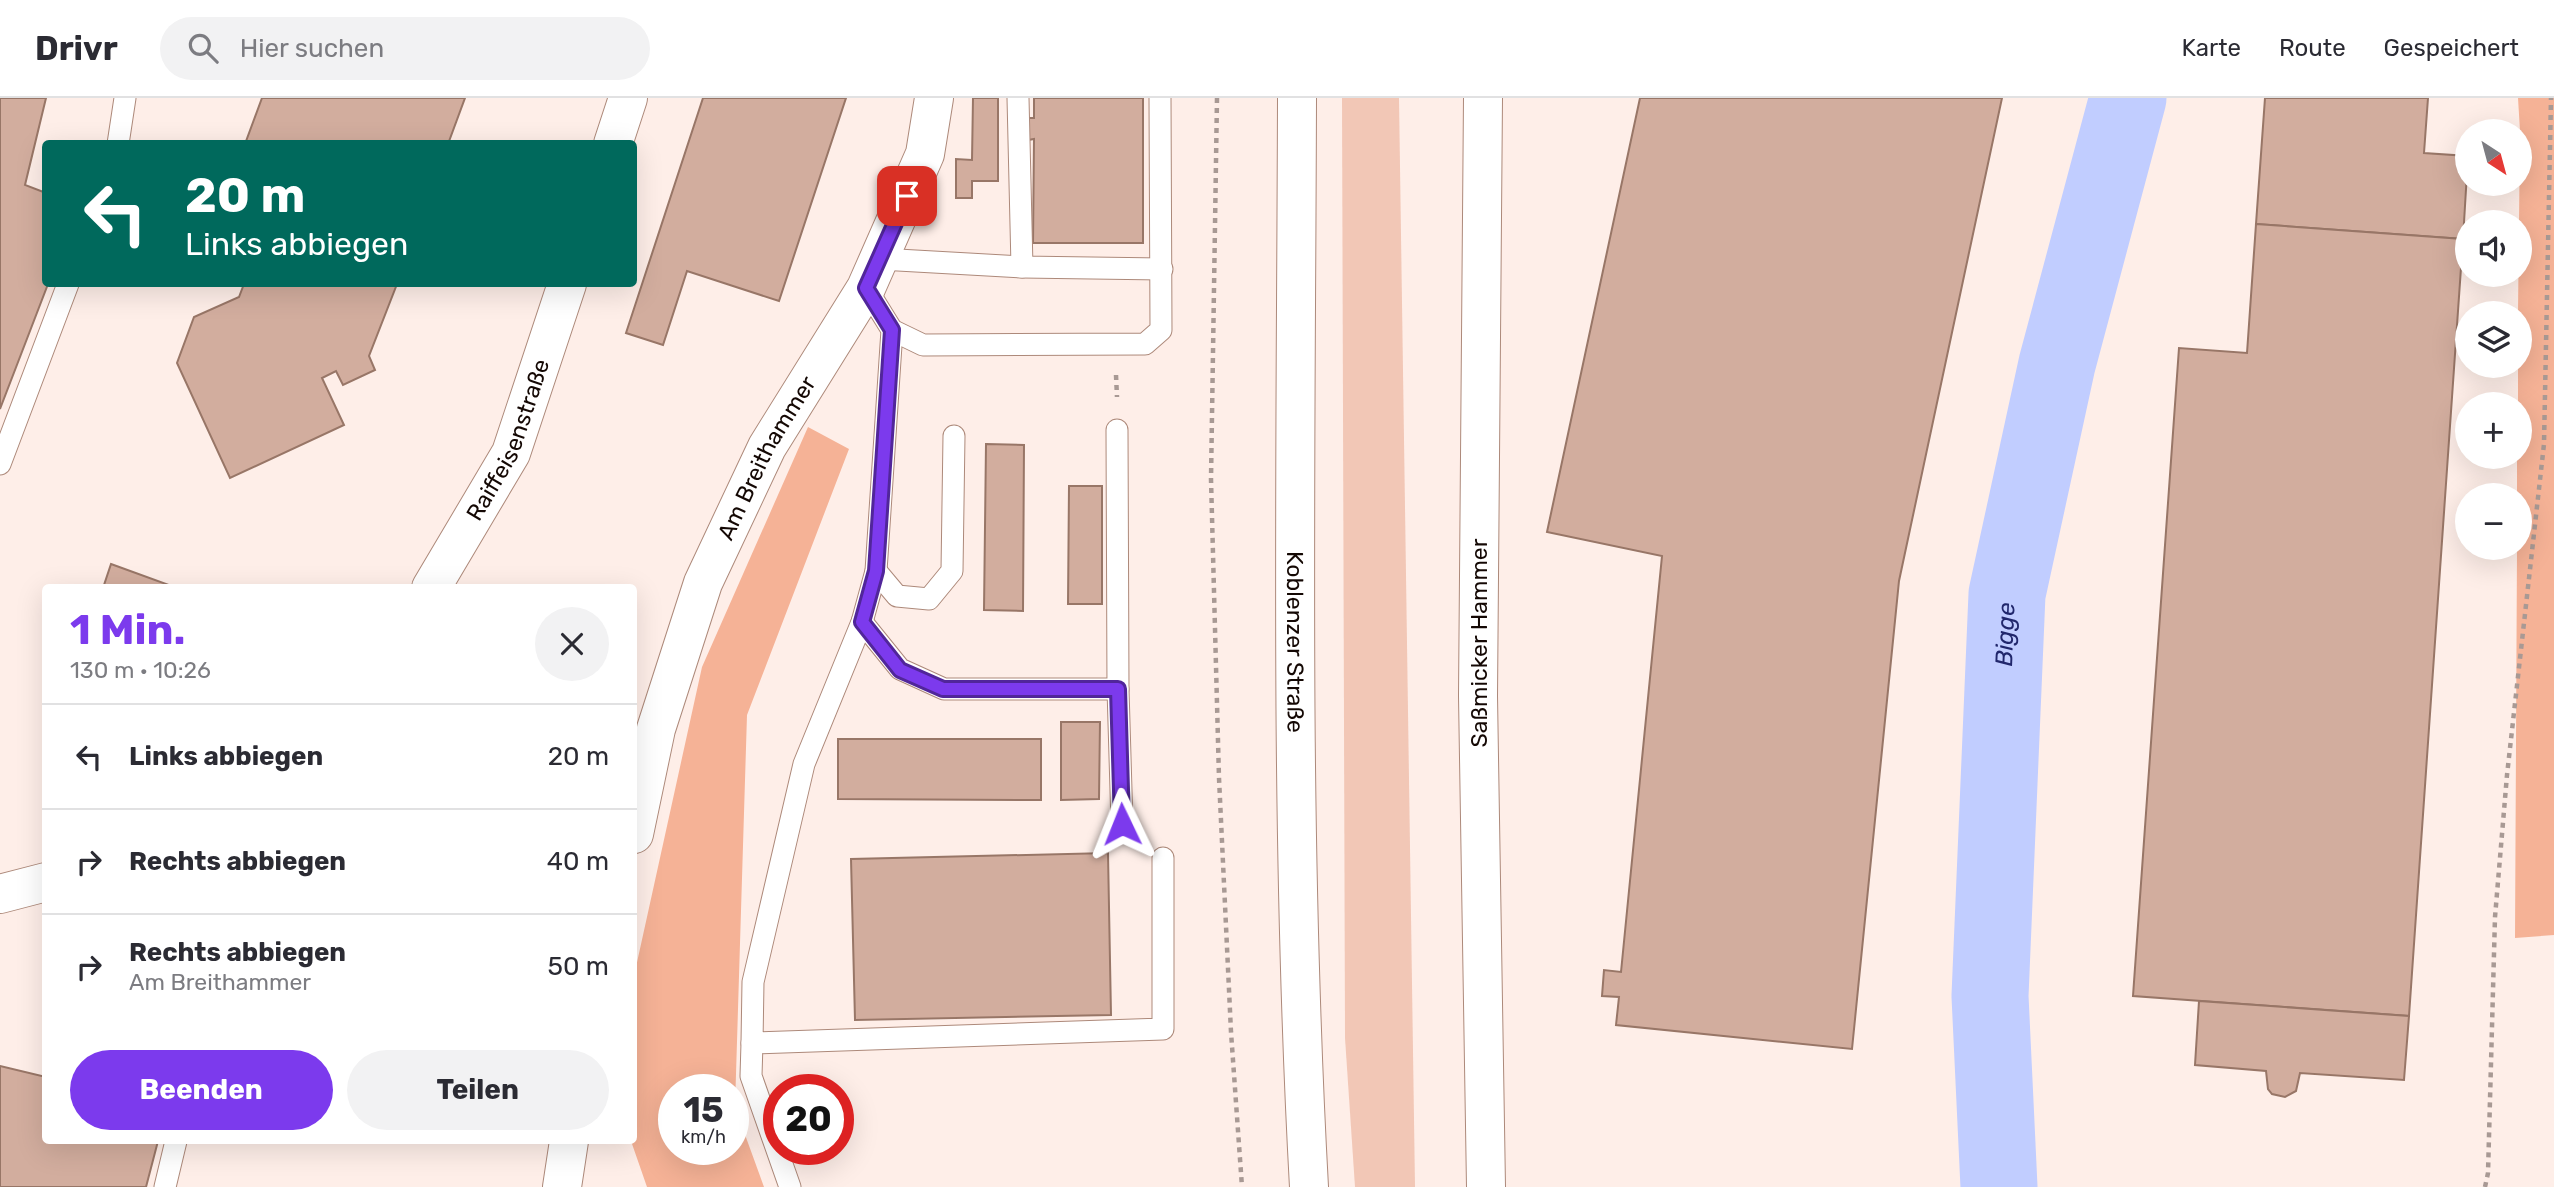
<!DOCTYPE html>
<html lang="de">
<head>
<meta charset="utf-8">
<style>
  :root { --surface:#fff; --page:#f2f2f3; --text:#2b2b33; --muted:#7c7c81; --line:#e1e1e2; --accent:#7c3aed }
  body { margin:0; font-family:Rubik,sans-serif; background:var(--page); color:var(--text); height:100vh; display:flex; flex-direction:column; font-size:26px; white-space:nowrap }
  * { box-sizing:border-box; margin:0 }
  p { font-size:23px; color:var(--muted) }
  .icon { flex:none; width:38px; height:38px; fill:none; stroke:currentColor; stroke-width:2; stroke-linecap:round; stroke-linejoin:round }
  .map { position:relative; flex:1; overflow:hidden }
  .details { position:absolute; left:42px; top:486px; width:595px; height:560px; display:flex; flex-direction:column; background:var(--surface); border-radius:7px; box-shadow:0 7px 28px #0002 }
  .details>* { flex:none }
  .hud { position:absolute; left:42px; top:42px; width:595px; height:147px; border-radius:7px; box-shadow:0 7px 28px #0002; background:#00695c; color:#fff; overflow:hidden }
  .needle { width:46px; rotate:144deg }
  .fabs { position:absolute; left:2455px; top:21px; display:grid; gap:14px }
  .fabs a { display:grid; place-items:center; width:77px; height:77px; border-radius:50%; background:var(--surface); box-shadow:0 7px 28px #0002; font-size:35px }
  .speed { position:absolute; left:658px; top:976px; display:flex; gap:14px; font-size:35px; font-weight:700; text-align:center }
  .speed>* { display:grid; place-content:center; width:91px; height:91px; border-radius:50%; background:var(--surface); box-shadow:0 7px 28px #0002; line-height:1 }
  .speed small { font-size:18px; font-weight:400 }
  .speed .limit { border:10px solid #d22; background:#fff; color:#111 }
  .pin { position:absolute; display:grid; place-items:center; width:60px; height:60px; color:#fff; margin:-30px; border-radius:14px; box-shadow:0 4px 10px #0006 }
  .me { position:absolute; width:77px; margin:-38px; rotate:358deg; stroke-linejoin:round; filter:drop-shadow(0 0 5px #0008) }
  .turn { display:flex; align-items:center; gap:24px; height:147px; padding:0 28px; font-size:32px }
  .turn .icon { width:91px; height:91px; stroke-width:2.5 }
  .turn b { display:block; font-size:49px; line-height:60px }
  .round { display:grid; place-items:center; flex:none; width:74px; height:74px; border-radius:37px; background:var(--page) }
  .summary { display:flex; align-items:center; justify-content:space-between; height:119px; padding:0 28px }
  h1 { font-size:42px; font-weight:700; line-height:52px; color:var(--accent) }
  .cta { display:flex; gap:14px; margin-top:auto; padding:14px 28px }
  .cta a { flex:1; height:80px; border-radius:42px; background:var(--accent); color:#fff; font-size:28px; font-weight:700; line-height:80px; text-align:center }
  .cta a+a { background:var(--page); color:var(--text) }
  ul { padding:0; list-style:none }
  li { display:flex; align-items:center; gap:21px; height:105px; padding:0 28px; border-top:2px solid var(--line) }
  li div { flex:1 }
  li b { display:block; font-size:26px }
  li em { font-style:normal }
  header { display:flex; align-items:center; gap:42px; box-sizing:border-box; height:98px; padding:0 35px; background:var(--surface); border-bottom:2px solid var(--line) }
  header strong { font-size:33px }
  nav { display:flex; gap:38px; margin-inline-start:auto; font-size:24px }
  .search { width:490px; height:63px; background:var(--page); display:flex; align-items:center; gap:18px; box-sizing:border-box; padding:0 24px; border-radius:38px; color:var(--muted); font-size:26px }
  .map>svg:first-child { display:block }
</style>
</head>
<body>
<header>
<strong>Drivr</strong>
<div class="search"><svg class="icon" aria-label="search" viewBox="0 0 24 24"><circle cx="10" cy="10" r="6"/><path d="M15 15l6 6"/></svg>Hier suchen</div>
<nav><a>Karte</a><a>Route</a><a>Gespeichert</a></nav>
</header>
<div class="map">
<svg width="2554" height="1089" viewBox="0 0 2554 1089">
  <rect width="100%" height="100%" fill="#feeee8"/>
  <polygon fill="#f2c7b6" points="1342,0 1399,0 1415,1089 1355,1089 1345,940"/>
  <g fill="#f5b296" fill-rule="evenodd">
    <polygon points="2518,0 2554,0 2554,837 2515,840 2517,450 2520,450 2520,397 2517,397 2517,359 2520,359 2520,306 2518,306 2518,268 2520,268 2520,215 2518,215 2520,33"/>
    <path d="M808 329 849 351 747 617 735 1009 764 1089H647L631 1043H634V878L702 569ZM674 992H733V1052H674Z"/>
  </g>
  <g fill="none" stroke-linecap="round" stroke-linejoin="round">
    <path stroke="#c1cdff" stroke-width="77" id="s1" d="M1999 1089 1990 898 2007 496 2057 266 2128 0"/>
  </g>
  <g fill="#d2ad9e" stroke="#987667" stroke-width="2">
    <polygon points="0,0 46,0 25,87 46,95 46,186 48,186 0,311"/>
    <polygon points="262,0 465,0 448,46 245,46"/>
    <polygon points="703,0 846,0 779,203 687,173 663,247 626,235"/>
    <polygon points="973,0 998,0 998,83 972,83 972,100 956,100 956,61 972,62"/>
    <polygon points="1034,0 1143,0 1143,145 1033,145 1034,41 1028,42 1028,20 1034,20"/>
    <polygon points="1640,0 2002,0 1899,483 1852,951 1616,927 1619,899 1602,898 1604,872 1621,874 1662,458 1547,434"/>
    <polygon points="2265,0 2428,0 2424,55 2468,58 2463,141 2256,126"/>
    <polygon points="2256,126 2463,141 2409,918 2133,898 2179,250 2247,255"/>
    <polygon points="244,186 397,186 369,258 375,272 343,287 336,273 322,280 344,327 230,380 177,265 194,219 239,199"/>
    <polygon points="986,346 1024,347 1023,513 984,512"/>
    <polygon points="1069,388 1102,388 1102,506 1068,506"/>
    <polygon points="111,466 169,487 171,490 103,490"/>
    <polygon points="1061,624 1100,624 1099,701 1061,702"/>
    <polygon points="838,641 1041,641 1041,702 838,701"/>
    <polygon points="1108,755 1111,917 855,922 851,761"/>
    <polygon points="2199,903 2409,918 2404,982 2300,975 2296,993 2285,999 2272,996 2268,991 2266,973 2195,967"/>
    <polygon points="0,968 46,979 46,1043 158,1043 146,1089 0,1089"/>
  </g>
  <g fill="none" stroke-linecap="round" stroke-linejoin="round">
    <defs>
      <g id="lane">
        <polyline points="1018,0 1022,169"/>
        <polyline points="118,46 125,0"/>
        <polyline points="880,161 1022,169 1162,171"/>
        <polyline points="866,190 892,232 876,473 862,524 804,666 753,884 752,945 1163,931 1163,760"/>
        <polyline points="892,232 923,247 1145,246 1161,232 1160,0"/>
        <polyline points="0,366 68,186"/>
        <polyline points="876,473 897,498 929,501 952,473 954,338"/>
        <polyline points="862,524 900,571 944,591 1118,591 1117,332"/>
        <polyline points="1118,591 1122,726"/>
        <polyline points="752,945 751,978 790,1089"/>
        <polyline points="165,1089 176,1043"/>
      </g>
      <g id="street">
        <polyline points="1483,0 1478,598 1486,1089"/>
        <polyline points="613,46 628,0"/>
        <path id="s2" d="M431 490 511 355 567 186"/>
        <path id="s3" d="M634 736 656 631 703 485 767 349 866 190 925 56 934 0"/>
        <polyline points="0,796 46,784"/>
        <polyline points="562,1089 569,1043"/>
      </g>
      <g id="secondary">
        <path id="s4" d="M1297 0C1296 363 1289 727 1309 1089"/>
      </g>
    </defs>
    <use href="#lane" stroke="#ad897a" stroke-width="23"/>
    <use href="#street" stroke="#ad897a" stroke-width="40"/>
    <use href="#secondary" stroke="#ad897a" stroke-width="40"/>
    <g stroke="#a89994" stroke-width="4.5" stroke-dasharray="5 5" stroke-linecap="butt">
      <polyline points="1217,0 1211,381 1219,680 1231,934 1242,1089"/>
      <polyline points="1116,277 1117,299"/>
      <polyline points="2485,1089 2488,1075 2495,819 2507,677 2544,346 2551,0"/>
    </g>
    <use href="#lane" stroke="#fff" stroke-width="21"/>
    <use href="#street" stroke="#fff" stroke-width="38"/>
    <use href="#secondary" stroke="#fff" stroke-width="38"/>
  </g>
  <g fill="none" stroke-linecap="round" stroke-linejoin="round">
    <defs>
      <polyline id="route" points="907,98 866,190 892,232 876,473 862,524 900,572 943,591 1118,591 1122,726"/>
    </defs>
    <use href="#route" stroke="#51269a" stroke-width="18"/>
    <use href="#route" stroke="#7c3aed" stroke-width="12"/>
  </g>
  <g text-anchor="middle" stroke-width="5" stroke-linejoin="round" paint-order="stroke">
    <g font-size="23" fill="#140804" stroke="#fff">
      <text dy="8" stroke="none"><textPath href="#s2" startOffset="168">Raiffeisenstraße</textPath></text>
      <text dy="8" stroke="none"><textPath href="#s3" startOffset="401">Am Breithammer</textPath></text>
      <text dy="8" stroke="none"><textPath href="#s4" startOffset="544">Koblenzer Straße</textPath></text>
      <text transform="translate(1479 545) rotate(-90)" y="8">Saßmicker Hammer</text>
    </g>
    <g font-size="24" font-style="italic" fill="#21276c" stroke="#fff">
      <text dy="8" stroke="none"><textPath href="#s1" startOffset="553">Bigge</textPath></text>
    </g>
  </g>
</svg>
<div class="fabs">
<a><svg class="needle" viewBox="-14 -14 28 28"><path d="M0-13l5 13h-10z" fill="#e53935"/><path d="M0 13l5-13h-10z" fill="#7c7c81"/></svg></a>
<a><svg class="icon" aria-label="sound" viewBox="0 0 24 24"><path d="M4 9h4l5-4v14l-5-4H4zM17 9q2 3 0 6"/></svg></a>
<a><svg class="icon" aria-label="layers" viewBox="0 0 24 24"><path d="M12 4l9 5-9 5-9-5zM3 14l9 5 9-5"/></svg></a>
<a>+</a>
<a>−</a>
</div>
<div class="speed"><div>15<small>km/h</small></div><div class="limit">20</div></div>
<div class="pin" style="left:907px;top:98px;background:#d93025"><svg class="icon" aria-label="arrive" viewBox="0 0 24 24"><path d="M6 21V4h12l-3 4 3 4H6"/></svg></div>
<svg class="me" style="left:1122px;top:726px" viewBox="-20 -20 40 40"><path d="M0-17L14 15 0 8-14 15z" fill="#7c3aed" stroke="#fff" stroke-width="4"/></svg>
<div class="hud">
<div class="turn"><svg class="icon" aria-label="left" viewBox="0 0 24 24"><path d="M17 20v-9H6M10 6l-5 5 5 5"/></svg><div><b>20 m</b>Links abbiegen</div></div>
</div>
<section class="details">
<div class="summary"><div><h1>1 Min.</h1><p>130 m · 10:26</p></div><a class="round"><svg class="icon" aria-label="close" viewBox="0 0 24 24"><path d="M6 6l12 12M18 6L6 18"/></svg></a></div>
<ul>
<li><svg class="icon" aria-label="left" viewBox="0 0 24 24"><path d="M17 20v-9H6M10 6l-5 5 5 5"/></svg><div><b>Links abbiegen</b></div><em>20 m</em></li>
<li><svg class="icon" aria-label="right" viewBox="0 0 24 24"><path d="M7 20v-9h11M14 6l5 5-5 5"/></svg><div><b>Rechts abbiegen</b></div><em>40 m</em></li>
<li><svg class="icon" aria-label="right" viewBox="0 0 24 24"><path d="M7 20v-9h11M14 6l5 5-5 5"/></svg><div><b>Rechts abbiegen</b><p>Am Breithammer</p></div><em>50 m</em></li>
</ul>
<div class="cta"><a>Beenden</a><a>Teilen</a></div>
</section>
</div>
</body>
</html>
